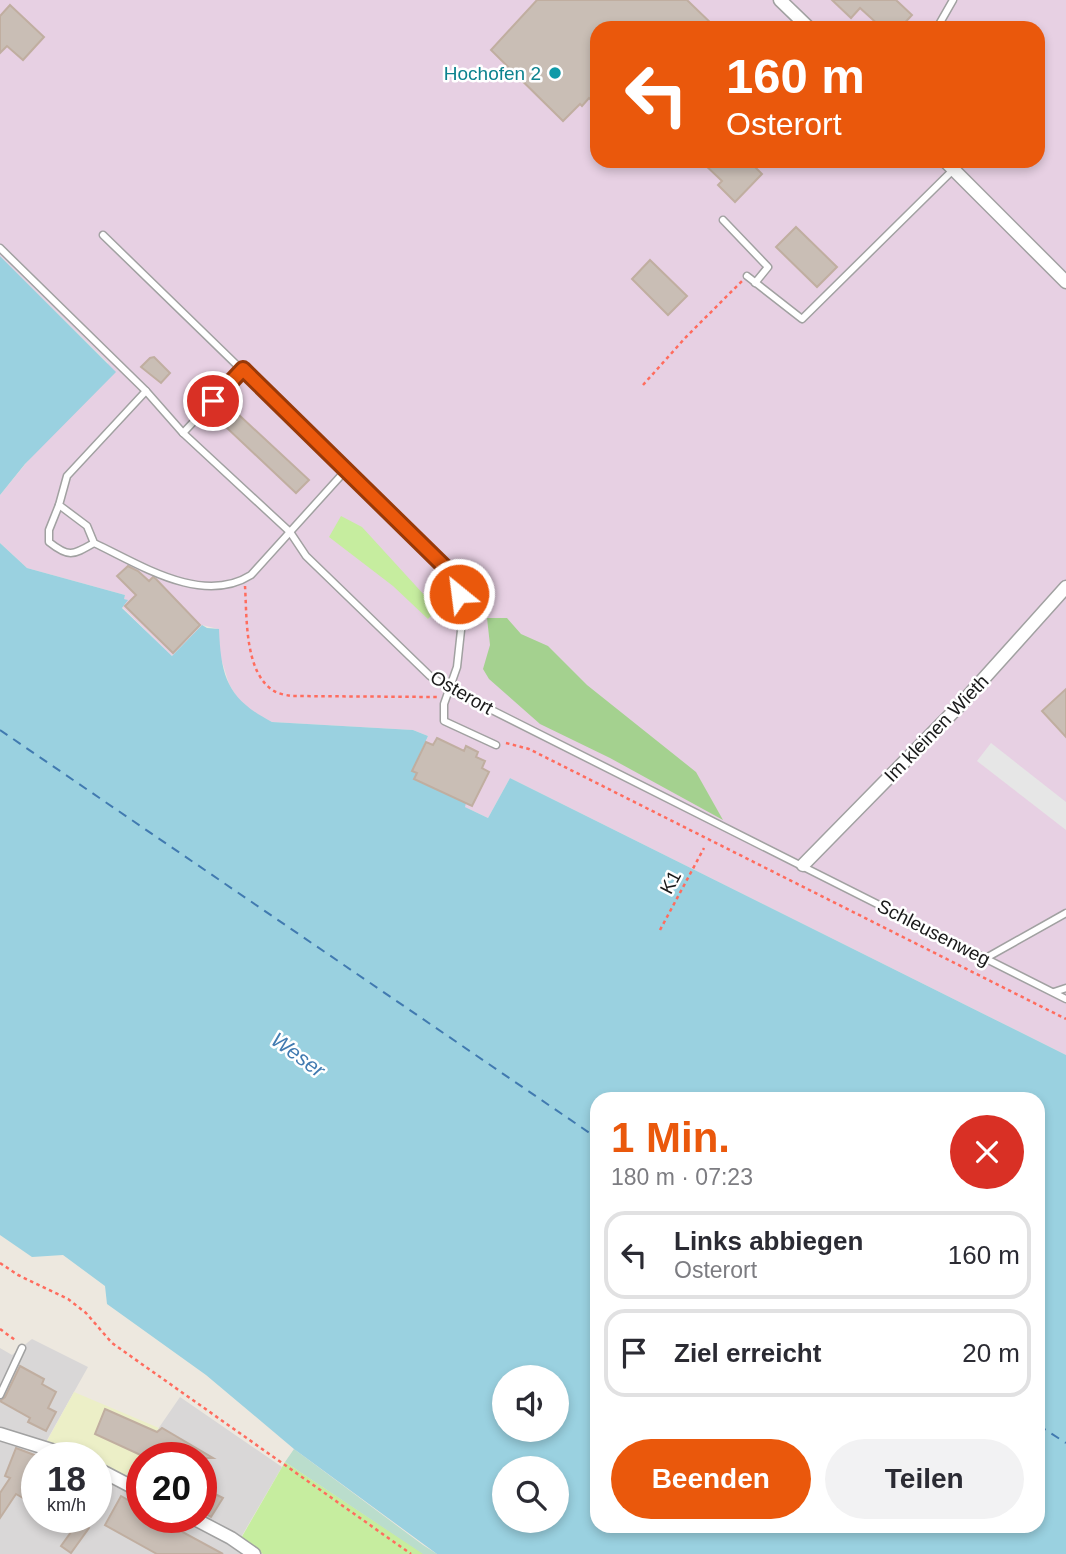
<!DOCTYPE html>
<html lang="de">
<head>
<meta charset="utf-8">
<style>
  :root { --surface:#fff; --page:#f2f2f3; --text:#2b2b33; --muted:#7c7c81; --line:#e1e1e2; --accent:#ea580c }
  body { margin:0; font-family:Arial,sans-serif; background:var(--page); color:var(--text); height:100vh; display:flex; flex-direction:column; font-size:26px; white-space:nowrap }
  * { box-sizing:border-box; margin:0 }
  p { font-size:23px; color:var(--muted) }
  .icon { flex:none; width:38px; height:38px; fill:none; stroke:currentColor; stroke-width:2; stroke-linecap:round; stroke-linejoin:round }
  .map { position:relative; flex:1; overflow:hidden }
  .details { position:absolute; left:590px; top:1092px; width:455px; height:441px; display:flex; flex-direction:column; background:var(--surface); border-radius:21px; box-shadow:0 4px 10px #0003 }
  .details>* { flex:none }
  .top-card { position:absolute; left:590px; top:21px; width:455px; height:147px; border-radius:21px; box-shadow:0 4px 10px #0003; background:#ea580c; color:#fff; overflow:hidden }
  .tools { position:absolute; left:492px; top:1365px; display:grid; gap:14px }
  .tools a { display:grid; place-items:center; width:77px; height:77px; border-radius:50%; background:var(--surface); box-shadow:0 4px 10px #0003; font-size:35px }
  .speed { position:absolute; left:21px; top:1442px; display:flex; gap:14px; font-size:35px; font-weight:700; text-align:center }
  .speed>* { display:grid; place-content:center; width:91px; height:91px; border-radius:50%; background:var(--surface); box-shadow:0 4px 10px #0003; line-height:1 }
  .speed small { font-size:18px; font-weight:400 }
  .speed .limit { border:10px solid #d22; background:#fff; color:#111 }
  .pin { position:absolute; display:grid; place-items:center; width:60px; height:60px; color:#fff; margin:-30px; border:4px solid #fff; border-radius:50%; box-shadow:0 2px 7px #0007 }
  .me { position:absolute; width:77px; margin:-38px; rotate:331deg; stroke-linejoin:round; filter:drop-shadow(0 0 5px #0008) }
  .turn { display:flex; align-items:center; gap:24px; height:147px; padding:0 21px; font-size:32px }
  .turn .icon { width:91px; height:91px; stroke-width:2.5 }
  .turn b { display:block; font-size:49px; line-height:60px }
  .round { display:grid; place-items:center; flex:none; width:74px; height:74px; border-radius:37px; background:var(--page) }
  .head { display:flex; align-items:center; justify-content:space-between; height:119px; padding:0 21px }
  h1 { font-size:42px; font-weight:800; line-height:52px; color:var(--accent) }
  .cta { display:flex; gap:14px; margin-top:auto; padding:14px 21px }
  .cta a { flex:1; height:80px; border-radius:42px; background:var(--accent); color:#fff; font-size:28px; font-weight:800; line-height:80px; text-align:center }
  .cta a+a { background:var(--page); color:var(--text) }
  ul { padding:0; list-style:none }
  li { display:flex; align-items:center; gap:21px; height:88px; margin:0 14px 10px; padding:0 7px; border:4px solid var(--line); border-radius:21px }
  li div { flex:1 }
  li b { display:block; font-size:26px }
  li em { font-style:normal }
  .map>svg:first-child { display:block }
</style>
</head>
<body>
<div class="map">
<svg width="1066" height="1554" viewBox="0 0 1066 1554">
  <rect width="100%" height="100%" fill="#ede8df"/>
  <path fill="#d9d7d7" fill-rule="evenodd" d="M32 1339 88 1367 47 1440 87 1458H37V1517H96V1462L125 1477 180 1397 282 1467 240 1539 263 1554H0V1348L12 1355ZM142 1458H201V1517H142Z"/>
  <path fill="#e7d0e3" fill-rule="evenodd" d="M0 0H1066V1055L510 778 488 818 465 807 414 779 412 771 428 736 413 730 272 722 251 711 238 699 229 684 220 655 218 629 202 625 172 656 122 607 127 600 123 599 125 595 27 568 0 543V495L108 363 0 256ZM597 28H1038V161H597Z"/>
  <polygon fill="#ecefc7" points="74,1392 159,1428 125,1477 96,1462 96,1458 87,1458 47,1441"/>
  <g fill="#c6ed9f">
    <polygon points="341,516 362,527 437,609 428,619 393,586 329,537"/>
    <polygon points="285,1462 424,1554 263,1554 240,1540"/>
  </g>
  <polygon fill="#a4d18f" points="487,618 507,618 521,634 548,646 587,685 696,772 723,820 610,758 540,724 489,679 483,669 490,645"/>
  <polygon fill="#baddcc" points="294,1449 423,1545 437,1554 423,1554 285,1462"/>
  <polygon fill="#e6e6e6" points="991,743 1066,802 1066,830 977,761"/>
  <g fill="#9ad1e0" fill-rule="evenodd">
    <polygon points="0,256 116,372 25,464 0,495"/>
    <path d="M0 543 27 568 125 595 124 599 128 600 122 608 172 656 202 625 207 628 219 629C221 678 228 699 272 722L413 730 428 736 412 771 417 773 414 778 466 803 465 807 488 818 510 778 1066 1055V1554H437L294 1449 206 1375 107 1304 105 1286 63 1255 32 1257 0 1235ZM597 1099H1038V1526H597ZM504 1377H556V1430H504ZM504 1468H556V1521H504Z"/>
  </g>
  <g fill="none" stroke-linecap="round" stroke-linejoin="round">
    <g stroke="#417ab0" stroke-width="2" stroke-dasharray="9 7" stroke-linecap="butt">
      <polyline points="0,730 597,1138"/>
      <polyline points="1038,1425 1066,1443"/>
    </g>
  </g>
  <g fill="#c9beb5" stroke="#c0aea0" stroke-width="2">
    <polygon points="537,0 687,0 716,28 597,28 597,96 592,101 589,98 582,106 580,104 563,121 491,50"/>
    <polygon points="832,0 896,0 912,15 900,28 882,28 860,8 851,18"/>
    <polygon points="10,5 44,37 23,60 7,46 0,53 0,16"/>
    <polygon points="701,161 749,161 762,174 735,202 718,185 722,181"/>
    <polygon points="796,227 837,267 817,287 776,247"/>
    <polygon points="650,260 687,296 668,315 632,279"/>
    <polygon points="154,357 170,373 161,383 141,367 150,358"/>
    <polygon points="239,415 309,480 296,493 227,428"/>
    <polygon points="128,566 138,571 149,581 153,577 156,579 200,625 173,653 125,606 136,595 117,576"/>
    <polygon points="1066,689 1066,737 1042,711"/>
    <polygon points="437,738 464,751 466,746 478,752 476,757 485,761 482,768 489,772 472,806 414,779 417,773 412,771 426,742 433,745"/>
    <polygon points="20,1366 44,1379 42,1384 56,1392 48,1408 56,1412 46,1431 28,1422 30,1418 0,1401 5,1397"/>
    <polygon points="105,1409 157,1432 162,1428 213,1458 147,1458 95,1434"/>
    <polygon points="16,1448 37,1456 37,1506 16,1494 0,1518 0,1493 10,1478 5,1476"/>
    <polygon points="201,1487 223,1498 211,1517 201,1511"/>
    <polygon points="121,1496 142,1508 142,1517 155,1517 223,1554 157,1554 105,1525"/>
    <polygon points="79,1521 89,1528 71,1553 61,1546"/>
  </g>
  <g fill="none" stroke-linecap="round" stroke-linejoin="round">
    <defs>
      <g id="service">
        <polyline points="937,28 953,0"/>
        <polyline points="723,220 768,267 755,283"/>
        <polyline points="103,235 455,577 463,612 457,667 444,704 444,721 496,745"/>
        <polyline points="0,248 146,391 183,433 290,532 306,556 430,676 448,688 1066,999"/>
        <polyline points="747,276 802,319 954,169"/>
        <path d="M146 391 67 476 59 505 87 526 94 543C139 564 202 606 251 575L346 470"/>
        <polyline points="183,433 243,369"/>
        <path d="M59 505 49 530V542C69 558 73 555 94 543"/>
        <polyline points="986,958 1066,913"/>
        <polyline points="1054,992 1066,988"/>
        <polyline points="0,1395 22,1348"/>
      </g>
      <g id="minor">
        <polyline points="780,0 809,28"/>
        <polyline points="945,161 1066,282"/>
        <polyline points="803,865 960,705 1066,587"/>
        <polyline points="0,1434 77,1458"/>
        <polyline points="96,1468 142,1492"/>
        <polyline points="191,1517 231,1538 254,1554"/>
      </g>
    </defs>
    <use href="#service" stroke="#a1a1a1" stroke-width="9"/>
    <use href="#minor" stroke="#a1a1a1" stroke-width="15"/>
    <g stroke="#ff6c5e" stroke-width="2.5" stroke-dasharray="3.5 3.5" stroke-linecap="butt">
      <polyline points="643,385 686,337 742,281"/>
      <path d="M245 586C247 616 244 673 274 691 279 694 286 695 291 696L437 697"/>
      <polyline points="506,743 529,749 1066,1019"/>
      <polyline points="660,930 704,848"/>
      <polyline points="0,1263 18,1275 68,1299 86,1313 112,1343 411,1554"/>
      <polyline points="0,1329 15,1340"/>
    </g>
    <use href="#service" stroke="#fff" stroke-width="6"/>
    <use href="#minor" stroke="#fff" stroke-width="12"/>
  </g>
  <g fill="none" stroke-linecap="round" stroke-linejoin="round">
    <defs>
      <polyline id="route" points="213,401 243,369 455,577 459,594"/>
    </defs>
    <use href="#route" stroke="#983908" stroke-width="18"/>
    <use href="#route" stroke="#ea580c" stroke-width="12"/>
  </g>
  <circle fill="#0f9aa8" stroke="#fff" stroke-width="2.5" cx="555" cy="73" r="7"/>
  <g text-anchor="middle" stroke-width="5" stroke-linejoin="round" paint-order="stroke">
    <g font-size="19" fill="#0d838f" stroke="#fff" text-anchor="end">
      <text x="541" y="80">Hochofen 2</text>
    </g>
    <g font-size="19" fill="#1a1a1a" stroke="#fff">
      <text transform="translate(462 692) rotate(30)" y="7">Osterort</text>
      <text transform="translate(936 728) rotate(-46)" y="7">Im kleinen Wieth</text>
      <text transform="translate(670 882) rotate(-62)" y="7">K1</text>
      <text transform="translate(934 932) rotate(27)" y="7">Schleusenweg</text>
    </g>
    <g font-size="21" font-style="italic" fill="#417ab0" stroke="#fff">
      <text transform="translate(298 1055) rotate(36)" y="7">Weser</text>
    </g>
  </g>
</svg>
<div class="tools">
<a><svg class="icon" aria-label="sound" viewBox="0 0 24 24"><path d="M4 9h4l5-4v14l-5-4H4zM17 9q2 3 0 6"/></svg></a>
<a><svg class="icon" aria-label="search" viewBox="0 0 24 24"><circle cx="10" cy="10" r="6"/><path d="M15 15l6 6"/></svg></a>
</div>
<div class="speed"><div>18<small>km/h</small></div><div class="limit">20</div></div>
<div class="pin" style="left:213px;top:401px;background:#d93025"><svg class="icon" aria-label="arrive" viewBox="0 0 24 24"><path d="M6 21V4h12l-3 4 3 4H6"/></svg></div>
<svg class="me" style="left:459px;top:594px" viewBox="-20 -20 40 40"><circle r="17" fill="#ea580c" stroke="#fff" stroke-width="3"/><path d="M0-11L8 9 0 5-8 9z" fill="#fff"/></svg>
<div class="top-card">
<div class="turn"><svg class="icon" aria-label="left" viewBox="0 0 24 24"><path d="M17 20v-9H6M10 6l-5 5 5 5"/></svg><div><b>160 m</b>Osterort</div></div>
</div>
<section class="details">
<div class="head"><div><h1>1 Min.</h1><p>180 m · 07:23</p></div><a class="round" style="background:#d93025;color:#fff"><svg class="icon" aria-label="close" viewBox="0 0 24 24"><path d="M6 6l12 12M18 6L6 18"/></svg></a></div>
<ul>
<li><svg class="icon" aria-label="left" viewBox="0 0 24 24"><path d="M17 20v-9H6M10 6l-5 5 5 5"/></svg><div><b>Links abbiegen</b><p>Osterort</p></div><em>160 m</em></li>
<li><svg class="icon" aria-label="arrive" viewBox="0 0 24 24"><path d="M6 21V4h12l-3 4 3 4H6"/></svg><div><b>Ziel erreicht</b></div><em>20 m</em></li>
</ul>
<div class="cta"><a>Beenden</a><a>Teilen</a></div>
</section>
</div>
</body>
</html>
